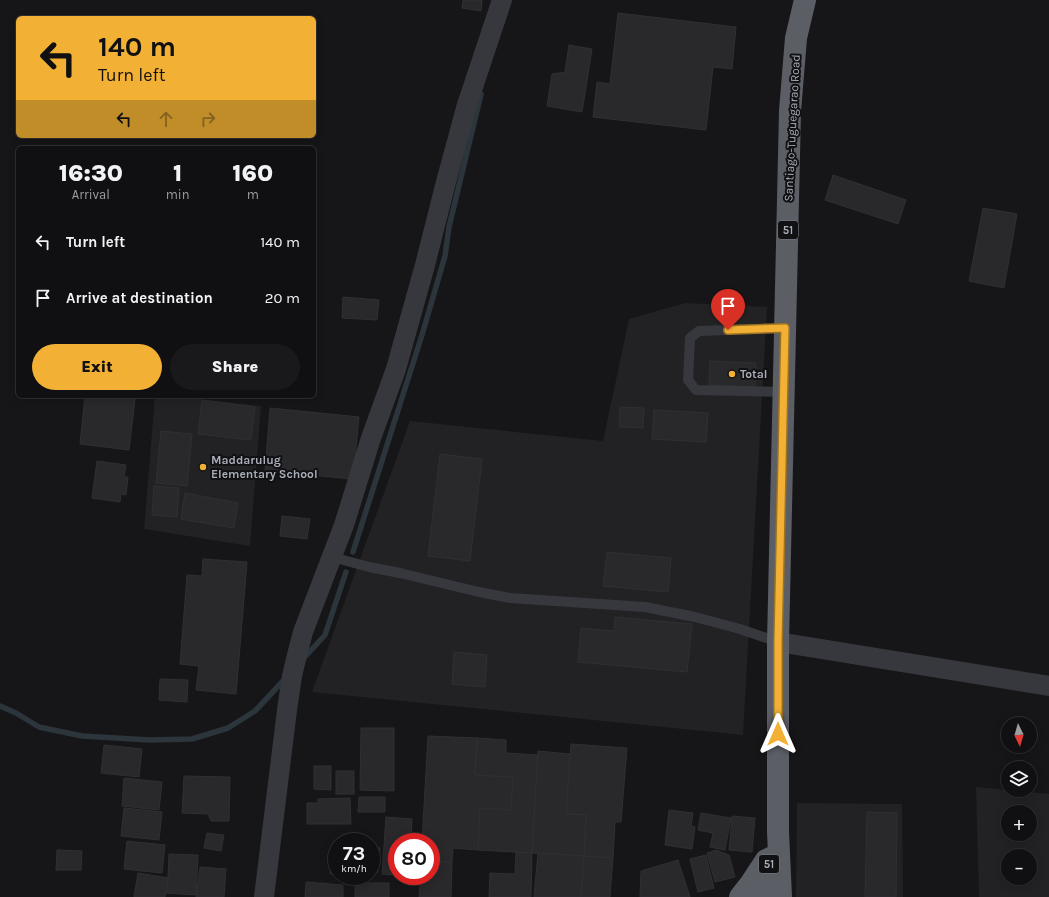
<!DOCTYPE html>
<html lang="en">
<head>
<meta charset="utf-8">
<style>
  :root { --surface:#101012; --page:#19191b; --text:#f1f3f6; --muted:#9c9d9f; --line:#303032; --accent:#f2b134 }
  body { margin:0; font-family:Karla,sans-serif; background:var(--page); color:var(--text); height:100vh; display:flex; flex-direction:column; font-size:15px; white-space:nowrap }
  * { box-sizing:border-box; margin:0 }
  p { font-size:13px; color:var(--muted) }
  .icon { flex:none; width:22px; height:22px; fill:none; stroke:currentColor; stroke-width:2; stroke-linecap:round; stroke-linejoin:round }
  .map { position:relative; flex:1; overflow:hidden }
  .panel { position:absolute; left:16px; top:146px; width:300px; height:252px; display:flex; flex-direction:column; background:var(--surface); border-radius:6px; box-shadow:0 2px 10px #0003,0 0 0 1px var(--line) }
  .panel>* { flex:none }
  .hud { position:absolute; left:16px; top:16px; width:300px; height:122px; border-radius:6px; box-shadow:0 2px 10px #0003,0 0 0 1px var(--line); background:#f2b134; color:#111; overflow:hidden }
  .needle { width:26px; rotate:175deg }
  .controls { position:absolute; left:1001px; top:717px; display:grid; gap:8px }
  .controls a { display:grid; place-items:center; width:36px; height:36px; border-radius:50%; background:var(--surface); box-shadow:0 2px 10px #0003,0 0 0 1px var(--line); font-size:20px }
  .speed { position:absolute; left:328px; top:833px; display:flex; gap:8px; font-size:20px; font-weight:700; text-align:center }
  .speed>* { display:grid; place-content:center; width:52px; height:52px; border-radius:50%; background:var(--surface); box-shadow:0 2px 10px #0003,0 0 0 1px var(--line); line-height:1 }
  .speed small { font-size:10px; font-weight:400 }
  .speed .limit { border:6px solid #d22; background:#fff; color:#111 }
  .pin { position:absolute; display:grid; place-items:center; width:34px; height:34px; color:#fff; margin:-41px -17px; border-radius:50% 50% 50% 0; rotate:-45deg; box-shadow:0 0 4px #0007 }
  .pin .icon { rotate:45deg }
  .me { position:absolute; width:44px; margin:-22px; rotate:0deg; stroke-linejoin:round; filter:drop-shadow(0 0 3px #0008) }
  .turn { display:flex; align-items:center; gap:14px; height:84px; padding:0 16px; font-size:18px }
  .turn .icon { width:52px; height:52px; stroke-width:2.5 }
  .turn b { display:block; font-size:28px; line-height:34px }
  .lanes { display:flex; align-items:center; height:38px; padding:0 16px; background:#0003; justify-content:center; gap:20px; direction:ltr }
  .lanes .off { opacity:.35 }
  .eta { display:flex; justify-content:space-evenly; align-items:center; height:68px; text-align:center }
  .eta b { font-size:24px; font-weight:800; line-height:28px }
  .cta { display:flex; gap:8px; margin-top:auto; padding:8px 16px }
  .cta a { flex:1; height:46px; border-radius:24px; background:var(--accent); color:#111; font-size:16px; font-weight:800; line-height:46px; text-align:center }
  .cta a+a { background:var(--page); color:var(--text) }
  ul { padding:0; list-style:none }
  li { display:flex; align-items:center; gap:12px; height:56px; padding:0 16px }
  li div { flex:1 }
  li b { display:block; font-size:15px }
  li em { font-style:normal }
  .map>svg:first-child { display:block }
</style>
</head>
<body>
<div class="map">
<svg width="1049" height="897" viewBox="0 0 1049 897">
  <rect width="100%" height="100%" fill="#161618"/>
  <g fill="#222225" fill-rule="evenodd">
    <polygon points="685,303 767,307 743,735 312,692 410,421 603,441 629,319"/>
    <polygon points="155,396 173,396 261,406 250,546 144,529"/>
    <path d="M976 787 1049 794V897H979ZM1008 812H1030V834H1008ZM1008 856H1030V878H1008Z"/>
    <polygon points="797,803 902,804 903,897 796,897"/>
  </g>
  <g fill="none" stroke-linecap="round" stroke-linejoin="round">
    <g stroke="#2c353c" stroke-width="5.5">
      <polyline points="353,552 422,335 445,256 449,227 481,94"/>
      <polyline points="303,659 325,635 346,572"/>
      <polyline points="0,706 16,713 39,727 82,736 150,740 192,739 228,728 255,711 283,681"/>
    </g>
  </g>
  <g fill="#29292c" stroke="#303034">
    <polygon points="463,0 482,0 481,11 462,8"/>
    <polygon points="618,13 736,27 732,69 713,67 706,130 593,117 597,82 610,84"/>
    <polygon points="569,45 592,49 582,112 547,106 552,74 565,72"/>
    <polygon points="833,175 906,200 898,224 825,200"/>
    <polygon points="983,208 1017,214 1004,288 969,281"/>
    <polygon points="343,297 379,300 377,320 342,318"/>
    <polygon points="710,361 756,363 755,387 709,385"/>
    <polygon points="85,396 106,396 135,399 129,450 80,444"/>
    <polygon points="202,400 255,407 251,440 198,434"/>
    <polygon points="620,407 644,408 643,428 619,427"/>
    <polygon points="270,408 359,417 353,479 265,471"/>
    <polygon points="654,410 708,413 706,442 652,439"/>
    <polygon points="161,431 192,434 187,486 156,483"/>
    <polygon points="440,454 482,459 470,561 428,556"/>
    <polygon points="97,461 126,465 124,477 128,477 126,495 121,494 120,502 92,498"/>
    <polygon points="154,486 179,488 177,517 152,515"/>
    <polygon points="185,493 238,503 234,528 181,519"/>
    <polygon points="282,516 310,519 307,539 280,536"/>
    <polygon points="607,552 671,558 668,592 603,586"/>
    <polygon points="203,559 247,562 236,694 196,690 199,666 180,664 187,575 202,576"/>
    <polygon points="615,617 692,624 687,672 578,662 581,628 614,631"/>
    <polygon points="454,652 487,655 485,687 452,684"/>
    <polygon points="160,679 188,680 187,702 159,700"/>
    <polygon points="361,728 394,728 394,791 360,790"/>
    <polygon points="428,736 477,738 475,775 513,777 511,810 480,808 478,850 453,848 452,862 431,861 431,842 422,842"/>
    <polygon points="477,738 506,740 506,753 538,755 532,853 478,850 480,808 511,810 513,777 475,775"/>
    <polygon points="571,744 627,748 621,822 615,822 613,858 584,856 586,815 566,814"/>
    <polygon points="104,745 142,749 139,777 101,773"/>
    <polygon points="538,751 570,754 566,814 586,815 584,856 532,853"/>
    <polygon points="314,766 331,766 331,790 314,789"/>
    <rect x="336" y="771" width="18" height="23"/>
    <polygon points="184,776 230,777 229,821 211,821 208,814 182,813"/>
    <polygon points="124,778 162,782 159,810 122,806"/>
    <polygon points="359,797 385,797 385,812 358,812"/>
    <polygon points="350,798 351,824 307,824 307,803 318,803 318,799"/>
    <polygon points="124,808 162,812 159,840 121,836"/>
    <polygon points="669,810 693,813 691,826 695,827 692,849 665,845"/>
    <polygon points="867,812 897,813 896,897 865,897"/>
    <polygon points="701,813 731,818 725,850 710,847 713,833 698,830"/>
    <polygon points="732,816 755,818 752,852 729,850"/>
    <polygon points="386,817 412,819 411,842 397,842 397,865 395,865 394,875 382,874"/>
    <polygon points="207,833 224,835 221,851 204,848"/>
    <polygon points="127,841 165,845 162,873 124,869"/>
    <polygon points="371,847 380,848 378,872 371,871"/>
    <polygon points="57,850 82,851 81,870 56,870"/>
    <polygon points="716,850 729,855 735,877 715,882 707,853"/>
    <polygon points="332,851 337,852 337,875 330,874"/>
    <polygon points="516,852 532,853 531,897 489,897 490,873 515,874"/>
    <polygon points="538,853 584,856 581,897 534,897"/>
    <polygon points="169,854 198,855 196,895 166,893 168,878"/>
    <polygon points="706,855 714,888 698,892 690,859"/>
    <polygon points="584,856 613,858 610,897 581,897"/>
    <polygon points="678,860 690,897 640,897 641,871"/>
    <polygon points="431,861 452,862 451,897 419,897 421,876 431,876"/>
    <polygon points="200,867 226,869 224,897 196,897"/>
    <polygon points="138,873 168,878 165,897 134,897"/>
    <polygon points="306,882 343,885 343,897 305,897"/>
    <rect x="355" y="883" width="34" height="14"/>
  </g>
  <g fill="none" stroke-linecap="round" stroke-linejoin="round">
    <g stroke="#37383d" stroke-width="10">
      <polyline points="784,392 696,390 688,380 690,338 699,331 785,328"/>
      <polyline points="332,557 369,567 400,573 479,592 510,598 645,607 695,617 740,629 778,642"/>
    </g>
    <g stroke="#37383d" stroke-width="20">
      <polyline points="778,642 1049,686"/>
      <polyline points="264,897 287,710 292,676 297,655 303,632 344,525 371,438 396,369 425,265 446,182 466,108 502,0"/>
    </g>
    <g stroke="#5b5e65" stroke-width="22">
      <polyline points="740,897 751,883 766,860"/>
      <polyline points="764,897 770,858"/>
      <polyline points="781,897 778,832 778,642 790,111 796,38 805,0"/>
    </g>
  </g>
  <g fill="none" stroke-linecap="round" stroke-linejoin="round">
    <defs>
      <polyline id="route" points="728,330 785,328 778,642 778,734"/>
    </defs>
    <use href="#route" stroke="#9d7322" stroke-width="10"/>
    <use href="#route" stroke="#f2b134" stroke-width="7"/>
  </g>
  <g fill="#f2b134" stroke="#111113" stroke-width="1.5">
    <circle cx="732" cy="374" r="4"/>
    <circle cx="203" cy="467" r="4"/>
  </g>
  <g text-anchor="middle" stroke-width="4" stroke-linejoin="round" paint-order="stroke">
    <g fill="#111113" stroke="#7b7e86" stroke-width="1">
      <rect x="778" y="221" width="20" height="18" rx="3"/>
      <rect x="759" y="855" width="20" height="18" rx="3"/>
    </g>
    <g font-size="11" font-weight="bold" fill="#a8adb8">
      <text x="788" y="234">51</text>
      <text x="769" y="868">51</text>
    </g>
    <g font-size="12" fill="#a8adb8" stroke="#111113">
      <text transform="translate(792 128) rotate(-87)" y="4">Santiago-Tuguegarao Road</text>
    </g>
    <g font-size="12" font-weight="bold" fill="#a8adb8" stroke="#111113" text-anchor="start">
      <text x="740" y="378">Total</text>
      <text x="211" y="464">Maddarulug<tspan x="211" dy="14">Elementary School</tspan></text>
    </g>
  </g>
</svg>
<div class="controls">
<a><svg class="needle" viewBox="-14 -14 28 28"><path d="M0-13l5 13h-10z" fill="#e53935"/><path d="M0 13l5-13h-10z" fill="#9c9d9f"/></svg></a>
<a><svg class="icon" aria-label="layers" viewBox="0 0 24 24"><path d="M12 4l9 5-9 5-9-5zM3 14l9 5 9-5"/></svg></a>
<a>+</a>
<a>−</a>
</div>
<div class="speed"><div>73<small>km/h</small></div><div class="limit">80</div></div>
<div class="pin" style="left:728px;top:330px;background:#d93025"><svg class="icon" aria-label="arrive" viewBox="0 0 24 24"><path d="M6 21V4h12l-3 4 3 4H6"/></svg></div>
<svg class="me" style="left:778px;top:734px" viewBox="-20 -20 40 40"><path d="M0-17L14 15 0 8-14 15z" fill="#f2b134" stroke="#fff" stroke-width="4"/></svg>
<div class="hud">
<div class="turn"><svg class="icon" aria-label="left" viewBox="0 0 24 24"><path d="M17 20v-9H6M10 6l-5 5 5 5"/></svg><div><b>140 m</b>Turn left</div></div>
<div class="lanes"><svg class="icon" aria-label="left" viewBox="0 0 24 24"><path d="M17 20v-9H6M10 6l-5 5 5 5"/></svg><svg class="icon off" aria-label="ahead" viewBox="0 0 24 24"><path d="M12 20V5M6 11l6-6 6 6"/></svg><svg class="icon off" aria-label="right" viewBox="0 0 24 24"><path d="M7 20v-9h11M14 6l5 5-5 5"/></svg></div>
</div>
<section class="panel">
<div class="eta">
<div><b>16:30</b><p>Arrival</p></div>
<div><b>1</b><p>min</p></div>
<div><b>160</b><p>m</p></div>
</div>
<ul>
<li><svg class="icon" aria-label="left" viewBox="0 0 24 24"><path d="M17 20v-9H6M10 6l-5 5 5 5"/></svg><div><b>Turn left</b></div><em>140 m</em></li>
<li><svg class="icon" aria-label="arrive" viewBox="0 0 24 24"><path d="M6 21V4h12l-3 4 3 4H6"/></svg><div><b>Arrive at destination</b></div><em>20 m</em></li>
</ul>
<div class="cta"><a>Exit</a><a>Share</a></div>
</section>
</div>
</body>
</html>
